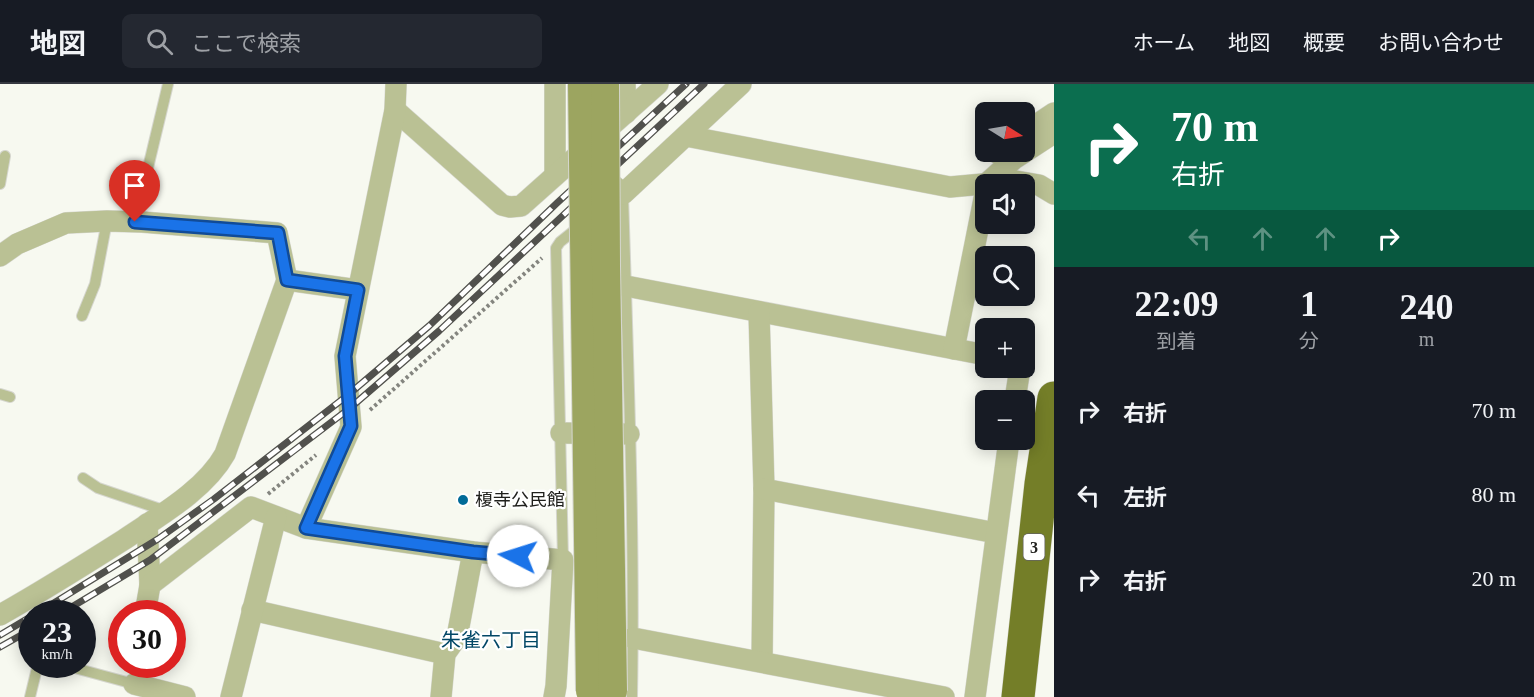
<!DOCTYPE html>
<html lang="ja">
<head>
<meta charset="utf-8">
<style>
  :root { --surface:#171b24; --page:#242831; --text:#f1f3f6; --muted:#9ea1a6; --line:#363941 }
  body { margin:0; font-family:"Times New Roman","Noto Sans JP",serif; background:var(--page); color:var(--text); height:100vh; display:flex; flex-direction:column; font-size:22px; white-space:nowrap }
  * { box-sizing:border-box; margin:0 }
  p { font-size:20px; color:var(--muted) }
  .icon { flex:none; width:33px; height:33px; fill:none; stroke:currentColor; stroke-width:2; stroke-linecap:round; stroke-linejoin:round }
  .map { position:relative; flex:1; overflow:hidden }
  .details { display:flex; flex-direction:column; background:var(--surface); width:480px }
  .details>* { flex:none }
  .banner { background:#0b6e4f; color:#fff; overflow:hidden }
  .needle { width:39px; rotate:101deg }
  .buttons { position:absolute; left:975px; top:18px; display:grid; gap:12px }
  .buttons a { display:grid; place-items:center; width:60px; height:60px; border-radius:9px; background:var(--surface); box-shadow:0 3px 15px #0003; font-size:30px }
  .speed { position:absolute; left:18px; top:516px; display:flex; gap:12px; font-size:30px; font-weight:700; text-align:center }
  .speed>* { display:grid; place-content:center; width:78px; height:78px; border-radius:50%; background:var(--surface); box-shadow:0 3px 15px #0003; line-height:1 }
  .speed small { font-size:15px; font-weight:400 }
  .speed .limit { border:9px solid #d22; background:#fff; color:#111 }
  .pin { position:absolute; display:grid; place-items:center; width:51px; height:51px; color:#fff; margin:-62px -26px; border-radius:50% 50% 50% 0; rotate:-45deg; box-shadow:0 0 6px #0007 }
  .pin .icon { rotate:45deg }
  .me { position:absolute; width:66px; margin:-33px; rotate:275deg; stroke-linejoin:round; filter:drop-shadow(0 0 4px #0008) }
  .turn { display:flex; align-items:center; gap:21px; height:126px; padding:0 18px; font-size:27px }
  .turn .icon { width:78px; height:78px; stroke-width:2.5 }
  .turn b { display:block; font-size:42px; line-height:51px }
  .lanes { display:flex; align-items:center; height:57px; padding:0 18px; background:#0003; justify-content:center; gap:30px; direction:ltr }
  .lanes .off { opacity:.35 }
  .eta { display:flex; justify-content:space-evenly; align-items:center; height:102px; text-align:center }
  .eta b { font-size:36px; font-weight:800; line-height:42px }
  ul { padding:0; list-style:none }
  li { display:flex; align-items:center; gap:18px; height:84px; padding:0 18px }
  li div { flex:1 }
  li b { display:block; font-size:22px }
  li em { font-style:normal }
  header { display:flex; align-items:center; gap:36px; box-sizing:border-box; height:84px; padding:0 30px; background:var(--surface); border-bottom:2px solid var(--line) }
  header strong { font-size:28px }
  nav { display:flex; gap:33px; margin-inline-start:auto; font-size:21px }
  .search { width:420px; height:54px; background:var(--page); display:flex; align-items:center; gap:15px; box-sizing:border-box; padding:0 21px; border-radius:9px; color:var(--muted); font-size:22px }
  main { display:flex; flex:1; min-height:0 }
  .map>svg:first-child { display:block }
</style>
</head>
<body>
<header>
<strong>地図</strong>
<div class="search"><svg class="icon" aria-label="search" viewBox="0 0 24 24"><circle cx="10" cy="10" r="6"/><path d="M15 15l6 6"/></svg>ここで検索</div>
<nav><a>ホーム</a><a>地図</a><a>概要</a><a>お問い合わせ</a></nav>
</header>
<main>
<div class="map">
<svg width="1054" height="613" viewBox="0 0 1054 613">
  <rect width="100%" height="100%" fill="#f7f9f0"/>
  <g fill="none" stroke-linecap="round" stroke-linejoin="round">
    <defs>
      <g id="lane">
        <polyline points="0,100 5,72"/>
        <path d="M623 110C628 277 635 446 632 613"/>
        <polyline points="135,138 168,0"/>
        <polyline points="82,232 95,200 107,137"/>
        <polyline points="0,310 10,313"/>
        <polyline points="83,394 98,404 166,427"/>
        <polyline points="563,476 556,164 560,158 580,142"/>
        <polyline points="60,580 134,600"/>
        <polyline points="30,613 38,580"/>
      </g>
      <g id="street">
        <polyline points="555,0 555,91"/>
        <polyline points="625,0 626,29"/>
        <polyline points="395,26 502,121 510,123 521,122 658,0"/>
        <polyline points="1024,49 1054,29"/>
        <polyline points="686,52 950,103 1016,97 1039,101 1054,110"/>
        <polyline points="997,69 998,68"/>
        <polyline points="599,89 623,110 741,0"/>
        <polyline points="986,100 1014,75 1054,49"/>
        <polyline points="0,172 17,160 66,139 107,137 142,138 277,149 287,196"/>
        <polyline points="626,202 986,271"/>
        <polyline points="759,228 764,405 762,578"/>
        <polyline points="954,265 986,105"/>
        <polyline points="1015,316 1020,284"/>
        <polyline points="561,349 629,350"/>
        <polyline points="764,405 996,449"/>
        <polyline points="147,440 150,501"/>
        <polyline points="306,444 351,343 345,272 395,26 396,0"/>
        <polyline points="252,526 445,570"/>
        <polyline points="145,530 150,501 251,423 306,444 473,468 563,476 556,602 554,613"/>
        <path d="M0 531C43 507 84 481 125 455 159 432 205 406 225 370L287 196 358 206"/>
        <polyline points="633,554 944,613"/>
        <polyline points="134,600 185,613"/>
        <polyline points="231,613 276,433"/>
        <polyline points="441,613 445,570 457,553 473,468"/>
        <polyline points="975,613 1009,356"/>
      </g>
      <polyline id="highway" points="1018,613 1041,400 1054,314"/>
    </defs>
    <use href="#lane" stroke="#d5d6ce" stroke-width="12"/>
    <use href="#street" stroke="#d5d6ce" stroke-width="22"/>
    <use href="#highway" stroke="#d5d6ce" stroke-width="34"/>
    <g stroke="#84857f" stroke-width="4" stroke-dasharray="3 3" stroke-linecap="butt">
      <polyline points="370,326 542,174"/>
      <polyline points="268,410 316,371"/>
    </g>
    <use href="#lane" stroke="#bac194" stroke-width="10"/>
    <use href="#street" stroke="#bac194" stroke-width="21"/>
    <use href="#highway" stroke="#747e28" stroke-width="33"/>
    <defs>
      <g id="rail">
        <polyline points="36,530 158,455 214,415 348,311 429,242 557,119 686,0"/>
        <polyline points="60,530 150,476 350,324 439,247 704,0"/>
        <polyline points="0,551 32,532"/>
        <polyline points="0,563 32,545"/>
      </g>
    </defs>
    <use href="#rail" stroke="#51514d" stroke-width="7"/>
    <use href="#rail" stroke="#fff" stroke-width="4.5" stroke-dasharray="14" stroke-linecap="butt"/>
    <defs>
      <g id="secondary-bridge">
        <polyline points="582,0 590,607"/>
        <polyline points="605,0 606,182 613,607"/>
      </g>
    </defs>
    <use href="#secondary-bridge" stroke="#d5d6ce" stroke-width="30" stroke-linecap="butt"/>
    <use href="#secondary-bridge" stroke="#9ca560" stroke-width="28"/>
  </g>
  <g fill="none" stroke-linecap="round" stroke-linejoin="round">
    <defs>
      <polyline id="route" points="135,138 278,149 287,196 358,206 345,272 351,342 306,444 473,468 518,472"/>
    </defs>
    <use href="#route" stroke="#114b97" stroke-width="15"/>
    <use href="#route" stroke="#1a73e8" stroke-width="10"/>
  </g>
  <circle fill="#006b98" stroke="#fff" stroke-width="2" cx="463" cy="416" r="6"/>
  <g text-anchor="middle" stroke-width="4.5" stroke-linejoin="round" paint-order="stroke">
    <rect fill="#fff" stroke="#636361" stroke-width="1.5" x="1023.5" y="450" width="21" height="26" rx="4.5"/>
    <g font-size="16" font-weight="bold" fill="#20201d">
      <text x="1034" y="469">3</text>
    </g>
    <g font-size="18" fill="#20201d" stroke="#fff" text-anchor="start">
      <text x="475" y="422">榎寺公民館</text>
    </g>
    <g font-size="20" fill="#024766" stroke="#fff">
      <text x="491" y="563">朱雀六丁目</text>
    </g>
  </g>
</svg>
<div class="buttons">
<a><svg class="needle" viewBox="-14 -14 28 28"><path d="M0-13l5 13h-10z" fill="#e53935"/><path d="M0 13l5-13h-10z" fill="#9ea1a6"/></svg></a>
<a><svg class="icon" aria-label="sound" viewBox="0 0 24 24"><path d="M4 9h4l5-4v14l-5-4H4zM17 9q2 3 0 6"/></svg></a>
<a><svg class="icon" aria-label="search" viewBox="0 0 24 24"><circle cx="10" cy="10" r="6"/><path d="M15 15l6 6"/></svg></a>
<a>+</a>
<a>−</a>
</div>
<div class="speed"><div>23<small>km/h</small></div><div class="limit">30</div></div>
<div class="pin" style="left:135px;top:138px;background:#d93025"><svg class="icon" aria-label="arrive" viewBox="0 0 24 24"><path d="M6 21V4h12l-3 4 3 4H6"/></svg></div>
<svg class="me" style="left:518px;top:472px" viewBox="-20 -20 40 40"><circle r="19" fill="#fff"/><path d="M0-13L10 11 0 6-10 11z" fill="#1a73e8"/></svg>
</div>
<section class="details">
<div class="banner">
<div class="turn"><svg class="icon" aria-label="right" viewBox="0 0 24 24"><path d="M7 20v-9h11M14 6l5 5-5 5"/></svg><div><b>70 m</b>右折</div></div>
<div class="lanes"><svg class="icon off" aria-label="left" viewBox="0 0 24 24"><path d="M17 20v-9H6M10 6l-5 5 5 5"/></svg><svg class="icon off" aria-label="ahead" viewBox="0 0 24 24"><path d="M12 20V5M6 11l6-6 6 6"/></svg><svg class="icon off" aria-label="ahead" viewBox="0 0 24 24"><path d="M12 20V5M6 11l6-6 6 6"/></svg><svg class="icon" aria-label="right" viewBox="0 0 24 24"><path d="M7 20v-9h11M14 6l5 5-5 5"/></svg></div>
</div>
<div class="eta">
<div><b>22:09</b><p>到着</p></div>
<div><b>1</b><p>分</p></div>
<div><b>240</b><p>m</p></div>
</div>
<ul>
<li><svg class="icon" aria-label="right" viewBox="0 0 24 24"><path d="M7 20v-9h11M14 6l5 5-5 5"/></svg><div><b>右折</b></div><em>70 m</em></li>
<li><svg class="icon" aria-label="left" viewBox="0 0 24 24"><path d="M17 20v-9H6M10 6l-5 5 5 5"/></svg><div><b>左折</b></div><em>80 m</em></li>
<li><svg class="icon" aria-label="right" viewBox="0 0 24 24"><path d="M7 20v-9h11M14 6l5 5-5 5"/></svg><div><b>右折</b></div><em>20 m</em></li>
</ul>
</section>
</main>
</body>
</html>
